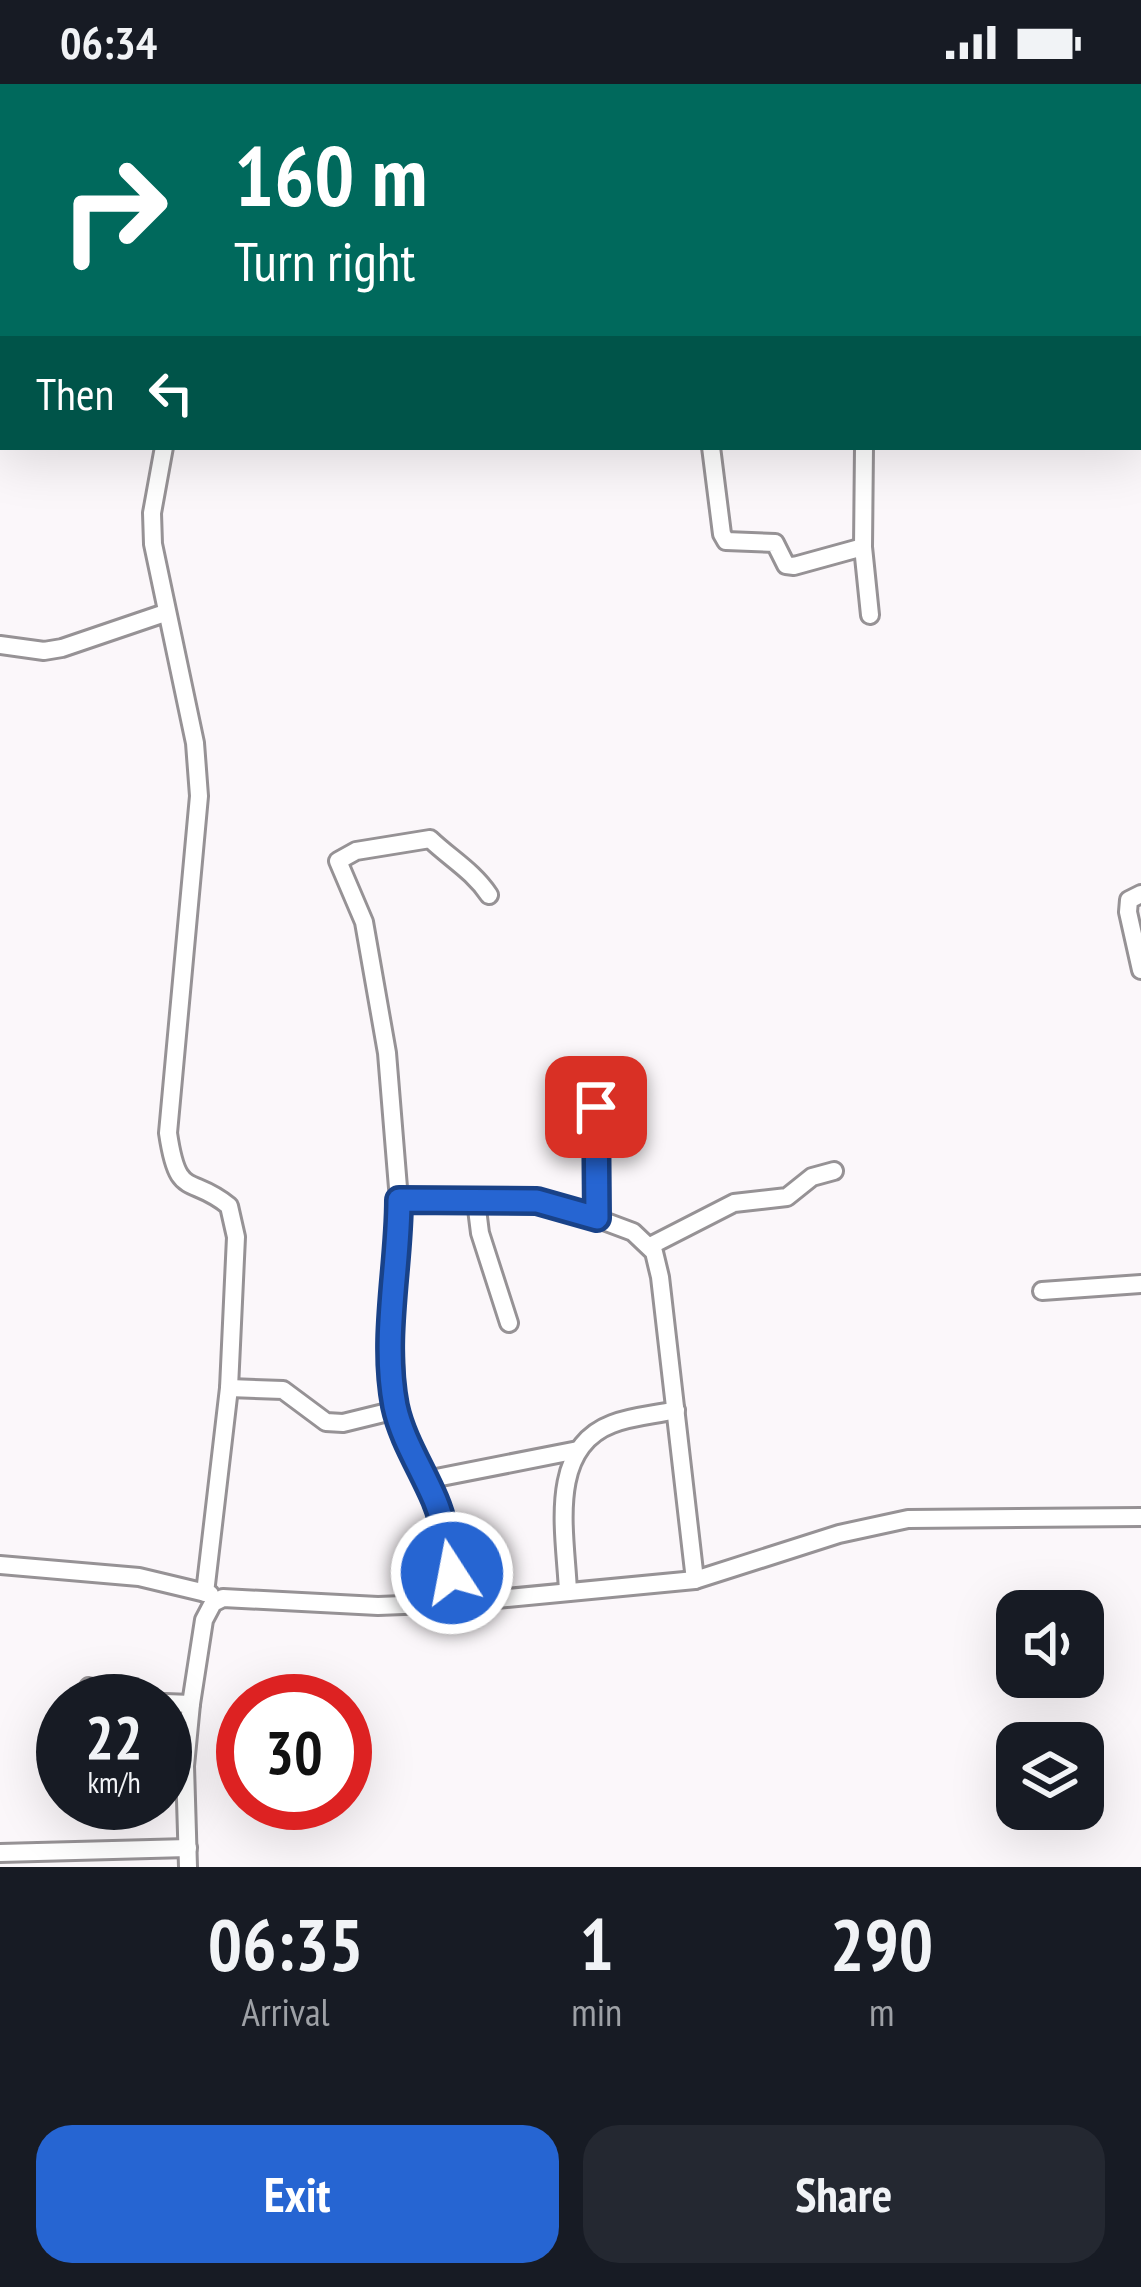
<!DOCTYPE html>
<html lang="en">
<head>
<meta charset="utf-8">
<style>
  :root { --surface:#171b24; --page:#242831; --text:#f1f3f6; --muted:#9ea1a6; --accent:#2665d2 }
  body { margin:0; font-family:"PT Sans Narrow",sans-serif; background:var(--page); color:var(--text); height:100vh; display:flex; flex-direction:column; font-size:45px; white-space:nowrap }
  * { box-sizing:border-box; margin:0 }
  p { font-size:39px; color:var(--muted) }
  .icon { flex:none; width:66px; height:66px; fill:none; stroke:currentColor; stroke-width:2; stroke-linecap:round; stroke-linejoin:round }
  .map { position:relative; height:1783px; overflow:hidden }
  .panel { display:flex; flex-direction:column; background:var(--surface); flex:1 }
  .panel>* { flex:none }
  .guide { position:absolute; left:0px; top:0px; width:1143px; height:366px; box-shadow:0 12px 48px #0002; background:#00695c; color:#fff; overflow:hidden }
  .fabs { position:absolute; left:996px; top:1506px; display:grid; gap:24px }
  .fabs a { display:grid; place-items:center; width:108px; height:108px; border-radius:24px; background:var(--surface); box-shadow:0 12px 48px #0002; font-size:60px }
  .speed { position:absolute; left:36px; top:1590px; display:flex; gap:24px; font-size:60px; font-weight:700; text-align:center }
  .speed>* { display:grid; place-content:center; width:156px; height:156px; border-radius:50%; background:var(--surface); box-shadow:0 12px 48px #0002; line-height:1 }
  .speed small { font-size:30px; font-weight:400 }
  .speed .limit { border:18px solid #d22; background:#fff; color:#111 }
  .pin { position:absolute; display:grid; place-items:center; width:102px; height:102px; color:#fff; margin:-51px; border-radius:24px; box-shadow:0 6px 18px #0006 }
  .me { position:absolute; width:132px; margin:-66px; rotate:349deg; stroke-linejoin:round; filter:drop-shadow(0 0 9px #0008) }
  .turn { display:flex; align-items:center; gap:42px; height:252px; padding:0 36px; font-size:54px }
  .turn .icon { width:156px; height:156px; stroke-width:2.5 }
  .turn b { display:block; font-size:84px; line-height:102px }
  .then { display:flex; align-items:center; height:114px; padding:0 36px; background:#0003; gap:24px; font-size:45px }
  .eta { display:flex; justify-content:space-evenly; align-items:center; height:204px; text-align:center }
  .eta b { font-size:72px; font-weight:600; line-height:84px }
  .primary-button { display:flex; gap:24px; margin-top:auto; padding:24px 36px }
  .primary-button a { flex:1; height:138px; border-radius:36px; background:var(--accent); color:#fff; font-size:48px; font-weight:600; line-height:138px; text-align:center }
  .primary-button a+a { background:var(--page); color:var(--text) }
  .status { display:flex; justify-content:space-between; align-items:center; height:84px; padding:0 60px; background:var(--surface); direction:ltr }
  .status svg { height:33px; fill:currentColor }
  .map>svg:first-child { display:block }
</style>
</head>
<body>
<div class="status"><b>06:34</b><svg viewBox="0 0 49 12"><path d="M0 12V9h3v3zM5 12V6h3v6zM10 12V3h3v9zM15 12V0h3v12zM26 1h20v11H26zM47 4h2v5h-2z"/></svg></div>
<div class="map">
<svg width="1141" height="1783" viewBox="0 0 1141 1783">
  <rect width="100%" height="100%" fill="#fbf7fa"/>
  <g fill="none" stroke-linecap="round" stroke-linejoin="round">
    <defs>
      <g id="minor">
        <polyline points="39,0 40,3"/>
        <polyline points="267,0 267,3"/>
        <polyline points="607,0 607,3"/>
        <polyline points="832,0 834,3"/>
        <polyline points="1025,0 1025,3"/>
        <polyline points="1140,47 1141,47"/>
        <polyline points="1140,239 1141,239"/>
        <polyline points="0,301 3,298"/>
        <path d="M164 363 152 429 153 460 195 659 199 712 168 1049C178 1117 190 1090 229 1122L236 1153 229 1304 205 1509"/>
        <polyline points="711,363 722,450 726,457 775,459 786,481 794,482 863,463"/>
        <polyline points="864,363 863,463 870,531"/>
        <polyline points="0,561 44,567 62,564 165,529"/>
        <polyline points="1141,810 1129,816 1128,828 1141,886"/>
        <polyline points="597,1023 597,1134"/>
        <polyline points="399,1116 558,1120 633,1148 654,1168 660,1193 695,1496"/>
        <polyline points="476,1117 480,1149 509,1239"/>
        <polyline points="650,1162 734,1119 787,1113 812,1093 834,1087"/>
        <polyline points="1042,1207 1141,1200"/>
        <polyline points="229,1304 283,1306 326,1338 343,1339 396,1326"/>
        <polyline points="426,1396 578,1366"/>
        <polyline points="0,1481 139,1493 210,1510"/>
        <path d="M568 1508C566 1453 546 1365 612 1340 632 1332 655 1331 676 1326"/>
        <path d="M455 1519 449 1460 437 1419 396 1326 392 1219 399 1116 387 969 364 838 338 777 356 767 430 755C451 775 473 787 489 811"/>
        <polyline points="89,1603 105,1617"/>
        <polyline points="165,1619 191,1620"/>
        <polyline points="0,1769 188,1764"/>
        <polyline points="188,1783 185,1682 191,1620 204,1536 213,1519 223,1514 378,1522 455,1519 695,1496 839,1450 908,1435 1141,1433"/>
      </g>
    </defs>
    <use href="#minor" stroke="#969295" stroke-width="22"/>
    <use href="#minor" stroke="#fff" stroke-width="16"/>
  </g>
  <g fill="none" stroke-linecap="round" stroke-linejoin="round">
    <defs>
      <path id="route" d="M452 1489C449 1464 445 1440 435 1416 422 1385 402 1355 395 1322 382 1254 399 1183 399 1116L537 1117 597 1134 596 1023"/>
    </defs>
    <use href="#route" stroke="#194288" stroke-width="30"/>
    <use href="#route" stroke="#2665d2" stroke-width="21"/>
  </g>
</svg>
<div class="fabs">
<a><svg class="icon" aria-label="sound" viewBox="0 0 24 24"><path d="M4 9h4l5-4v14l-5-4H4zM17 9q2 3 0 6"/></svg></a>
<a><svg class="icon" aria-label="layers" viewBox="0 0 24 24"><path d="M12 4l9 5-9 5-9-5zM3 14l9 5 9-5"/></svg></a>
</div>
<div class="speed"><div>22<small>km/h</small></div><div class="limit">30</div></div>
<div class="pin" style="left:596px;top:1023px;background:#d93025"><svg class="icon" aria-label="arrive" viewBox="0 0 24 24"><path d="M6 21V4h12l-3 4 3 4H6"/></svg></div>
<svg class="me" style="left:452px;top:1489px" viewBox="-20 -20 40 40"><circle r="17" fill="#2665d2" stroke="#fff" stroke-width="3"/><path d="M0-11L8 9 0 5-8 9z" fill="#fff"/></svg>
<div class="guide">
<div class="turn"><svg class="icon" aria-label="right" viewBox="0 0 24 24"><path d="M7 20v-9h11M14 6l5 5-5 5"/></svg><div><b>160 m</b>Turn right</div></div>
<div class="then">Then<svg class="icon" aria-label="left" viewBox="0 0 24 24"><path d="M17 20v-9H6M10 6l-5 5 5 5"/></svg></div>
</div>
</div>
<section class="panel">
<div class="eta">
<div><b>06:35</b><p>Arrival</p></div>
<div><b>1</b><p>min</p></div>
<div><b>290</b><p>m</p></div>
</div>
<div class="primary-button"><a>Exit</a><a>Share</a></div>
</section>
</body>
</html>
